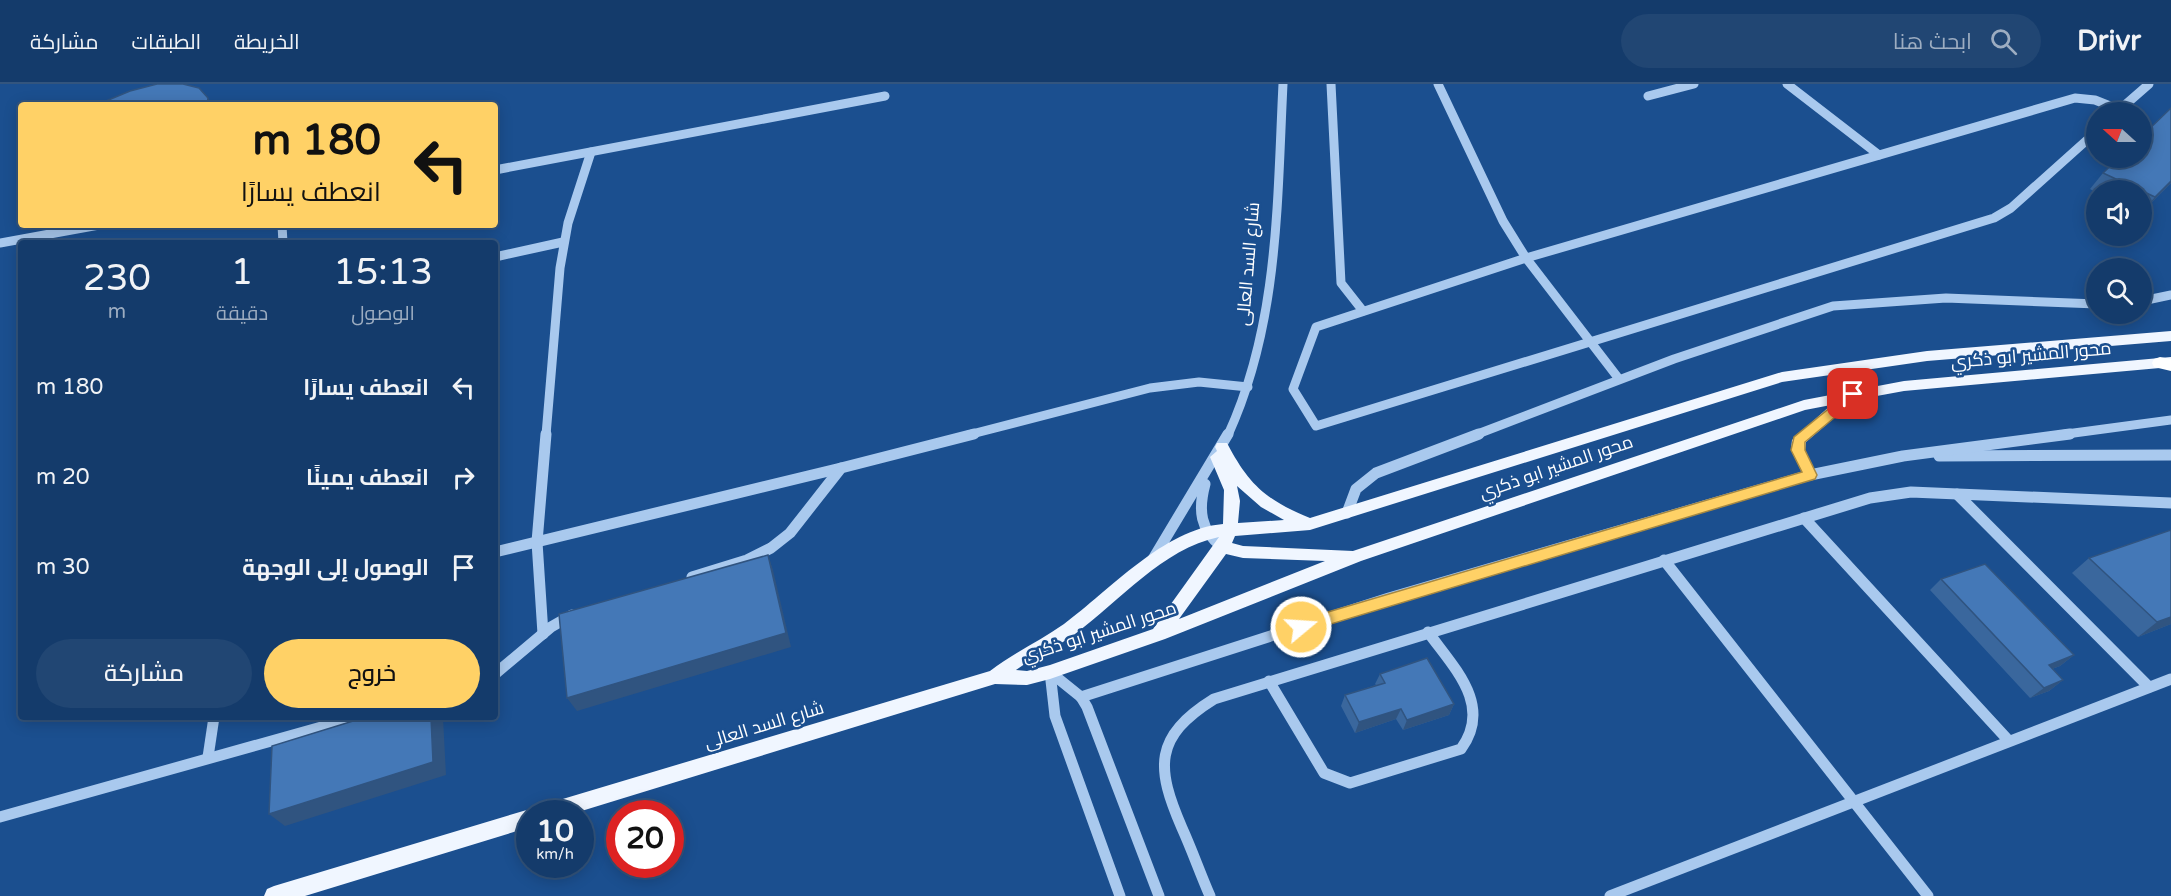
<!DOCTYPE html>
<html lang="ar">
<head>
<meta charset="utf-8">
<style>
  :root { --surface:#143b6b; --page:#214673; --text:#f1f3f6; --muted:#9dadc1; --line:#33557e; --accent:#ffd166 }
  body { margin:0; font-family:"Varela Round",Cairo,sans-serif; background:var(--page); color:var(--text); direction:rtl; height:100vh; display:flex; flex-direction:column; font-size:22px; white-space:nowrap }
  * { box-sizing:border-box; margin:0 }
  p { font-size:20px; color:var(--muted) }
  .icon { flex:none; width:33px; height:33px; fill:none; stroke:currentColor; stroke-width:2; stroke-linecap:round; stroke-linejoin:round }
  .map { position:relative; flex:1; overflow:hidden; direction:ltr }
  .side { position:absolute; left:18px; top:156px; width:480px; height:480px; display:flex; flex-direction:column; background:var(--surface); border-radius:6px; box-shadow:0 3px 15px #0003,0 0 0 2px var(--line); direction:rtl }
  .side>* { flex:none }
  .banner { position:absolute; left:18px; top:18px; width:480px; height:126px; border-radius:6px; box-shadow:0 3px 15px #0003,0 0 0 2px var(--line); direction:rtl; background:#ffd166; color:#111; overflow:hidden }
  .needle { width:39px; rotate:291deg }
  .tools { position:absolute; left:2086px; top:18px; display:grid; gap:12px }
  .tools a { display:grid; place-items:center; width:66px; height:66px; border-radius:50%; background:var(--surface); box-shadow:0 3px 15px #0003,0 0 0 2px var(--line); font-size:30px }
  .speed { position:absolute; left:516px; top:716px; display:flex; gap:12px; font-size:30px; font-weight:700; text-align:center }
  .speed>* { display:grid; place-content:center; width:78px; height:78px; border-radius:50%; background:var(--surface); box-shadow:0 3px 15px #0003,0 0 0 2px var(--line); line-height:1 }
  .speed small { font-size:15px; font-weight:400 }
  .speed .limit { border:9px solid #d22; background:#fff; color:#111 }
  .pin { position:absolute; display:grid; place-items:center; width:51px; height:51px; color:#fff; margin:-26px; border-radius:12px; box-shadow:0 3px 9px #0006 }
  .me { position:absolute; width:66px; margin:-33px; rotate:72deg; stroke-linejoin:round; filter:drop-shadow(0 0 4px #0008) }
  .turn { display:flex; align-items:center; gap:21px; height:126px; padding:0 18px; font-size:27px }
  .turn .icon { width:78px; height:78px; stroke-width:2.5 }
  .turn b { display:block; font-size:42px; line-height:51px }
  .eta { display:flex; justify-content:space-evenly; align-items:center; height:102px; text-align:center }
  .eta b { font-size:36px; font-weight:600; line-height:42px }
  .primary-button { display:flex; gap:12px; margin-top:auto; padding:12px 18px }
  .primary-button a { flex:1; height:69px; border-radius:36px; background:var(--accent); color:#111; font-size:24px; font-weight:600; line-height:69px; text-align:center }
  .primary-button a+a { background:var(--page); color:var(--text) }
  ul { padding:0; list-style:none }
  li { display:flex; align-items:center; gap:18px; height:90px; padding:0 18px }
  li div { flex:1 }
  li b { display:block; font-size:22px }
  li em { font-style:normal }
  header { display:flex; align-items:center; gap:36px; box-sizing:border-box; height:84px; padding:0 30px; background:var(--surface); border-bottom:2px solid var(--line) }
  header strong { font-size:28px }
  nav { display:flex; gap:33px; margin-inline-start:auto; font-size:21px }
  .search { width:420px; height:54px; background:var(--page); display:flex; align-items:center; gap:15px; box-sizing:border-box; padding:0 21px; border-radius:33px; color:var(--muted); font-size:22px }
  .map>svg:first-child { display:block }
</style>
</head>
<body>
<header>
<strong>Drivr</strong>
<div class="search"><svg class="icon" aria-label="search" viewBox="0 0 24 24"><circle cx="10" cy="10" r="6"/><path d="M15 15l6 6"/></svg>ابحث هنا</div>
<nav><a>الخريطة</a><a>الطبقات</a><a>مشاركة</a></nav>
</header>
<div class="map">
<svg width="2171" height="812" viewBox="0 0 2171 812">
  <rect width="100%" height="100%" fill="#1b4f8f"/>
  <g fill="none" stroke-linecap="round" stroke-linejoin="round">
    <g stroke="#a9c9ee" stroke-width="9">
      <polyline points="1331,0 1341,199 1363,227"/>
      <polyline points="1438,0 1503,137 1526,174 1619,295"/>
      <polyline points="1787,0 1879,71"/>
      <polyline points="1648,12 1694,0"/>
      <polyline points="2117,28 2149,0"/>
      <polyline points="2097,47 2011,124 1994,134 1316,342 1293,305 1316,243 1526,174 2075,14 2095,16 2120,26"/>
      <polyline points="495,86 885,12"/>
      <polyline points="282,141 283,159"/>
      <polyline points="0,159 99,141"/>
      <polyline points="495,173 563,158"/>
      <polyline points="2142,217 2171,211"/>
      <polyline points="546,351 560,184 568,139 591,68"/>
      <polyline points="968,351 1150,304 1199,298 1248,303"/>
      <path d="M1228 351C1279 240 1277 119 1283 0"/>
      <polyline points="1475,351 1674,275 1833,222 1946,214 2097,220"/>
      <polyline points="2059,351 2171,336"/>
    </g>
    <g stroke="#a9c9ee" stroke-width="11">
      <polyline points="1939,372 2171,371"/>
      <path d="M1205 400C1198 426 1200 446 1222 463"/>
      <polyline points="1957,410 2149,603"/>
      <polyline points="1347,429 1356,405 1376,389 1479,350"/>
      <polyline points="1804,434 2009,657"/>
      <polyline points="495,468 841,384"/>
      <polyline points="1153,475 1228,350"/>
      <polyline points="1664,476 1928,812"/>
      <polyline points="692,493 747,476 771,464 790,449 841,384 974,350"/>
      <polyline points="543,550 537,458 546,350"/>
      <polyline points="1050,588 1081,613 1087,623 1159,812"/>
      <polyline points="1050,588 1055,632 1120,812"/>
      <polyline points="495,590 551,543 572,531"/>
      <path d="M1269 597 1324 689 1350 699 1461 665C1493 621 1454 584 1428 548"/>
      <polyline points="1081,613 1389,514 1810,391 1903,372 2070,350"/>
      <polyline points="208,673 214,633"/>
      <polyline points="0,733 357,633"/>
      <path d="M1210 812C1200 789 1192 766 1182 744 1156 684 1153 653 1214 615L1870 414 1911 408 2171 419"/>
      <polyline points="1610,812 2171,595"/>
    </g>
    <path fill="#f0f6ff" fill-rule="evenodd" d="M2171 247V257L1927 277 1782 298 1310 446 1235 452 1232 459 1243 462 1353 467 1804 316 1904 297 2171 273V283L1904 307 1855 316 1806 358 1805 366 1817 391 1815 395H1805L1791 366 1792 356 1831 321 1805 326 1361 477 1165 555 1050 595 1027 601 995 600 575 729H530V743L305 812H264L267 805 274 802 530 725 537 729 540 723 546 720 990 587C1013 569 1040 557 1064 540 1110 506 1164 445 1223 440L1224 406 1210 373 1217 367 1215 363 1217 359H1227C1249 401 1266 416 1310 434L1782 288 1927 267ZM1237 402 1261 423 1284 436 1238 439 1240 417ZM1219 453 1153 545 1050 581 1027 587 1016 586C1035 572 1057 563 1075 550 1120 517 1162 465 1219 453ZM1226 470 1243 474 1325 477 1179 535Z"/>
    <polygon fill="#fff" fill-rule="evenodd" points="2160,273 2171,275 2171,287 2154,283 2152,279 2154,275"/>
  </g>
  <g fill="#3a679d">
    <polygon points="2103,89 2171,99 2142,128 2142,106 2097,106 2097,109 2090,105"/>
    <polygon points="2089,474 2171,540 2138,553 2072,489"/>
    <polygon points="1941,495 2074,571 2060,582 2052,585 2063,596 2049,607 2030,614 1930,506"/>
    <polygon points="1380,590 1454,620 1449,631 1403,646 1396,635 1355,649 1341,622 1345,611 1376,601 1375,600"/>
  </g>
  <g fill="#305480">
    <polygon points="208,14 213,21 207,21"/>
    <polygon points="2171,97 2171,99 2142,128 2155,113"/>
    <polygon points="768,471 773,486 791,563 577,627 567,614"/>
    <polygon points="2171,533 2171,540 2138,553 2157,538"/>
    <polygon points="2074,571 2060,582 2035,591 2049,581"/>
    <polygon points="2063,596 2049,607 2030,614 2044,604"/>
    <polygon points="1454,620 1449,631 1403,646 1407,636"/>
    <polygon points="1401,625 1396,635 1355,649 1359,638"/>
    <polygon points="431,633 443,633 446,691 285,742 269,730"/>
  </g>
  <g fill="#4478b7" stroke="#305480" stroke-width="1.5">
    <polygon points="157,0 183,0 199,4 208,14 207,21 101,21 106,17 130,7"/>
    <polygon points="2171,24 2171,97 2155,113 2103,89 2119,74 2142,74 2142,52"/>
    <polygon points="2171,446 2171,533 2157,538 2089,474"/>
    <polygon points="768,471 786,549 567,614 559,530"/>
    <polygon points="1985,480 2074,571 2049,581 2063,596 2044,604 1941,495"/>
    <polygon points="1427,574 1454,620 1407,636 1401,625 1359,638 1345,611 1385,599 1380,590"/>
    <polygon points="366,633 431,633 433,678 269,730 272,662"/>
  </g>
  <polygon fill="#ffd166" stroke="#a68842" stroke-width="1.5" points="1853,305 1860,310 1858,314 1805,358 1805,366 1817,391 1815,395 1301,549 1293,543 1301,536 1802,388 1791,366 1794,353"/>
  <g text-anchor="middle" stroke-width="5" stroke-linejoin="round" paint-order="stroke">
    <g font-size="18" fill="#fff" stroke="#1b4f8f">
      <text transform="translate(1248 180) rotate(-85)" y="6">شارع السد العالى</text>
      <text transform="translate(2031 271) rotate(-5)" y="6">محور المشير ابو ذكري</text>
      <text transform="translate(1556 383) rotate(-19)" y="6">محور المشير ابو ذكري</text>
      <text transform="translate(1099 548) rotate(-18)" y="6">محور المشير ابو ذكري</text>
      <text transform="translate(764 641) rotate(-17)" y="6">شارع السد العالى</text>
    </g>
  </g>
</svg>
<div class="tools">
<a><svg class="needle" viewBox="-14 -14 28 28"><path d="M0-13l5 13h-10z" fill="#e53935"/><path d="M0 13l5-13h-10z" fill="#9dadc1"/></svg></a>
<a><svg class="icon" aria-label="sound" viewBox="0 0 24 24"><path d="M4 9h4l5-4v14l-5-4H4zM17 9q2 3 0 6"/></svg></a>
<a><svg class="icon" aria-label="search" viewBox="0 0 24 24"><circle cx="10" cy="10" r="6"/><path d="M15 15l6 6"/></svg></a>
</div>
<div class="speed"><div>10<small>km/h</small></div><div class="limit">20</div></div>
<div class="pin" style="left:1853px;top:310px;background:#d93025"><svg class="icon" aria-label="arrive" viewBox="0 0 24 24"><path d="M6 21V4h12l-3 4 3 4H6"/></svg></div>
<svg class="me" style="left:1301px;top:543px" viewBox="-20 -20 40 40"><circle r="17" fill="#ffd166" stroke="#fff" stroke-width="3"/><path d="M0-11L8 9 0 5-8 9z" fill="#fff"/></svg>
<div class="banner">
<div class="turn"><svg class="icon" aria-label="left" viewBox="0 0 24 24"><path d="M17 20v-9H6M10 6l-5 5 5 5"/></svg><div><b>180 m</b>انعطف يسارًا</div></div>
</div>
<section class="side">
<div class="eta">
<div><b>15:13</b><p>الوصول</p></div>
<div><b>1</b><p>دقيقة</p></div>
<div><b>230</b><p>m</p></div>
</div>
<ul>
<li><svg class="icon" aria-label="left" viewBox="0 0 24 24"><path d="M17 20v-9H6M10 6l-5 5 5 5"/></svg><div><b>انعطف يسارًا</b></div><em>180 m</em></li>
<li><svg class="icon" aria-label="right" viewBox="0 0 24 24"><path d="M7 20v-9h11M14 6l5 5-5 5"/></svg><div><b>انعطف يمينًا</b></div><em>20 m</em></li>
<li><svg class="icon" aria-label="arrive" viewBox="0 0 24 24"><path d="M6 21V4h12l-3 4 3 4H6"/></svg><div><b>الوصول إلى الوجهة</b></div><em>30 m</em></li>
</ul>
<div class="primary-button"><a>خروج</a><a>مشاركة</a></div>
</section>
</div>
</body>
</html>
